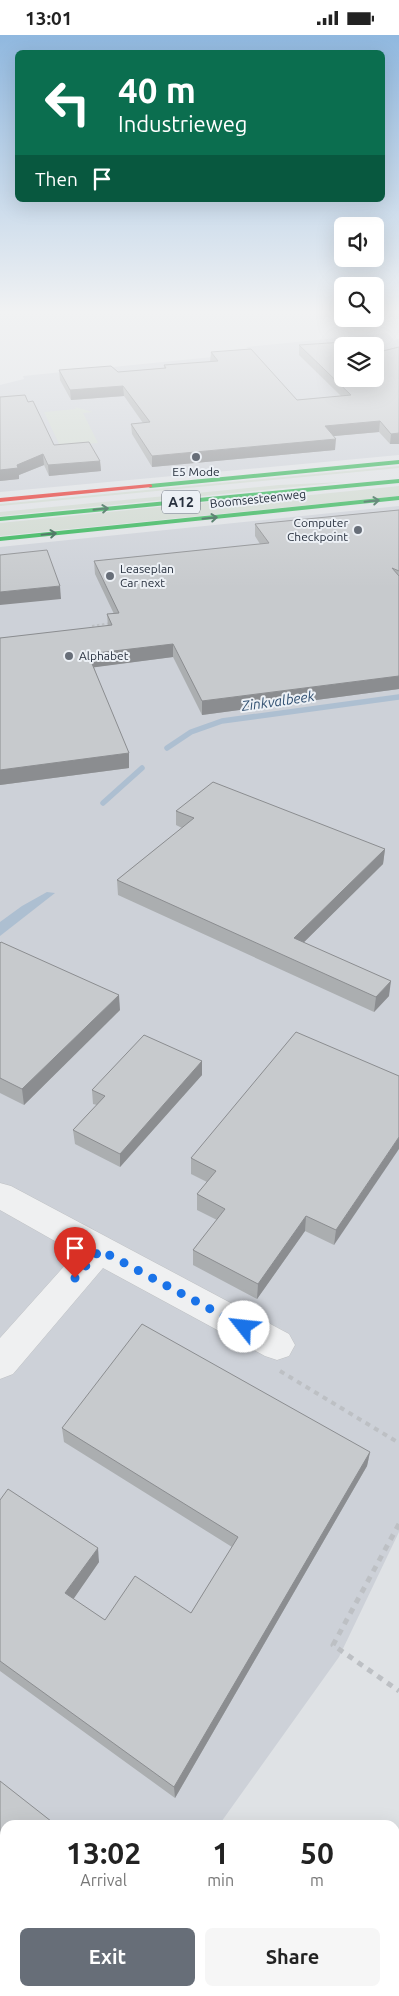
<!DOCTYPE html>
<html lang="en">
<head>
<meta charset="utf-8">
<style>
  :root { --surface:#fff; --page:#f6f6f6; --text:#222; --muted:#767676; --accent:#676e78 }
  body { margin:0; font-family:Ubuntu,sans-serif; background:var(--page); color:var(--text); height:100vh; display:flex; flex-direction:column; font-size:19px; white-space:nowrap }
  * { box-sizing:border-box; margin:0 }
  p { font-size:16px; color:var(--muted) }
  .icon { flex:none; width:28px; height:28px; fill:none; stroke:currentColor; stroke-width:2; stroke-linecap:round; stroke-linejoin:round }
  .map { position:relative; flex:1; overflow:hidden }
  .panel { position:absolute; left:0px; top:1785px; width:400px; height:176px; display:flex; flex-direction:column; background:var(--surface); border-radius:15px 15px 0 0; box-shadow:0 5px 20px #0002 }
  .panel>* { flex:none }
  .hud { position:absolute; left:15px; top:15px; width:370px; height:152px; border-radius:8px; box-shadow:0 5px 20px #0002; background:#0b6e4f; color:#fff; overflow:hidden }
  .tools { position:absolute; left:334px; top:182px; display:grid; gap:10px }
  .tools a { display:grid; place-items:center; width:50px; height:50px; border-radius:8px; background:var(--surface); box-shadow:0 5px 20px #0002; font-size:25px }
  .pin { position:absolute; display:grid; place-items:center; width:42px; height:42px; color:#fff; margin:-51px -21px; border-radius:50% 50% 50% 0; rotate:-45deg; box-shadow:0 0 5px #0007 }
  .pin .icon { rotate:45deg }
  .me { position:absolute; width:55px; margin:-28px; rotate:299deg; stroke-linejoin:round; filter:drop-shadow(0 0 4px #0008) }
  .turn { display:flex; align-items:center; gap:18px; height:105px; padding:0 20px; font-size:22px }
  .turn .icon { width:65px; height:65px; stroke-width:2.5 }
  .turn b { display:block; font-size:35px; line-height:42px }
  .then { display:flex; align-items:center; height:48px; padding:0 20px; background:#0003; gap:10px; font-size:19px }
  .eta { display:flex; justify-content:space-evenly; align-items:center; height:85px; text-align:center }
  .eta b { font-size:30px; font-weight:600; line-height:35px }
  .button { display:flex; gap:10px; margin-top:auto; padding:10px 20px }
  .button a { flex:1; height:58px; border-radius:8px; background:var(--accent); color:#fff; font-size:20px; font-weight:600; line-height:58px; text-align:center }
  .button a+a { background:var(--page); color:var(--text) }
  .status { display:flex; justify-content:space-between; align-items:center; height:35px; padding:0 25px; background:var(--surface); direction:ltr }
  .status svg { height:14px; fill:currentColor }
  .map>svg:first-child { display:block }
</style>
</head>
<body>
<div class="status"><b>13:01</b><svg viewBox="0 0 49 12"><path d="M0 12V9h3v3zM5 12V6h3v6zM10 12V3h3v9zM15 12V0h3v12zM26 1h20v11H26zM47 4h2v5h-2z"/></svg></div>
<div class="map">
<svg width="399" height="1961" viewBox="0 0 399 1961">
  <rect width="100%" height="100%" fill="#dfe2e5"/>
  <g fill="#cdd1d8" fill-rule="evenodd">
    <path d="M387 298 394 305 399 304V420L0 457V350L24 344 23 341 253 318 246 312ZM342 311H375V344H342Z"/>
    <polygon points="399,471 399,1497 339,1622 219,1790 5,1790 5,1956 101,1956 98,1961 0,1961 0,512"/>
  </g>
  <g fill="#d0d9d0">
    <polygon points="75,372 93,377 83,378 98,408 60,411 44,377 76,374"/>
    <polygon points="399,431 399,433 0,471 0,469"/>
    <polygon points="344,447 0,481 0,477 279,450"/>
    <polygon points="399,451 399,461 0,501 0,488 297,458 301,461"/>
  </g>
  <polygon fill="#adbfd1" points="47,857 55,858 0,901 0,887 22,871"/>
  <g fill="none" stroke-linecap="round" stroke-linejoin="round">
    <g stroke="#adbfd1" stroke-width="5.5">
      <polyline points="167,713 191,697 222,686 399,662"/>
      <polyline points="103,768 142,733"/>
    </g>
    <defs>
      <polygon id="street" points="0,1148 11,1151 289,1299 295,1310 289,1321 277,1325 265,1321 103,1233 13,1339 0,1344 0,1303 76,1218 0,1175"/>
    </defs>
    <use href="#street" stroke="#bec0c3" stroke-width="1"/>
    <polyline stroke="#bdc0c4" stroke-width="2" stroke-dasharray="2.5 2.5" stroke-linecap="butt" points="92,591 111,588"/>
    <polyline stroke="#bdc0c4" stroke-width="4" stroke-dasharray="5 5" stroke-linecap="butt" points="280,1336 399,1408"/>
    <polyline stroke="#bdc0c4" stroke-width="5" stroke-dasharray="6 6" stroke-linecap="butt" points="399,1489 333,1610 399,1656"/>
    <use href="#street" fill="#eff0f1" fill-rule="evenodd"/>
    <g fill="#30b455" fill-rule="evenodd">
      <polygon points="399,425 399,429 150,453 147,451 150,449"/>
      <polygon points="399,444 399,448 0,486 0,482"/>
      <polygon points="399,461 399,465 0,506 0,502"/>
    </g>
    <polygon fill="#e5322d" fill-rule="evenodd" points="150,449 152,450 152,452 0,467 0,463"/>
  </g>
  <g fill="#abaeb0">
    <polygon points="299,310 375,344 399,409 390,409 379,397 333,401 335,415 152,432 132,399 131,389 143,388 124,361 71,365 60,345 59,335 118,337 164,333 164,330 210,327 211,317 297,365 341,361 299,320"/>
    <polygon points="0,362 28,367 54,410 100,426 101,436 49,441 44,430 19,440 19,444 0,446"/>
    <polygon points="399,475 399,654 202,680 173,622 94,632 129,733 0,750 0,603 108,591 107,579 114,579 95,539 94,526 260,509 255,501 255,489"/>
    <polygon points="176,776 385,814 383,829 304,907 389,961 374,977 118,860 117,845 182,793 176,790"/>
    <polygon points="0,908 120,975 24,1070 0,1058"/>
    <polygon points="202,1026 202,1040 120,1132 75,1109 73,1095 97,1070 93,1069 92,1055"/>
    <polygon points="399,1041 334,1210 305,1196 257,1264 193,1230 193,1215 217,1185 197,1175 197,1159 207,1147 191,1139 191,1123"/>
    <polygon points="62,1393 370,1417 367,1431 175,1763 0,1636 0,1465 99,1527 73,1564 105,1585 191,1578 232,1512 64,1407"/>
  </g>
  <g fill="#8b8d90">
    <polygon points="123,351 124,361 71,365 70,355"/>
    <polygon points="380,386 379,397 324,402 325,391"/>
    <polygon points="399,398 399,409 390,409 391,399"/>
    <polygon points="336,404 335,415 152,432 152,421"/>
    <polygon points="43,419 44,430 19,440 19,444 0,446 0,435"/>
    <polygon points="100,426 101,436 49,441 48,430"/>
    <polygon points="60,551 61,564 0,570 0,557"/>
    <polygon points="173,609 173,622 89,633 88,619"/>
    <polygon points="399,641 399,654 202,680 202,666"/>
    <polygon points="129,718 129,733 0,750 0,735"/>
    <polygon points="385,814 383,829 293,918 294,903"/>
    <polygon points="391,946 389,961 374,977 376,962"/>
    <polygon points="119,960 120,975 24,1070 22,1054"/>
    <polygon points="202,1026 202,1040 120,1132 120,1119"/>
    <polygon points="399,1102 399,1114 334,1210 336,1195"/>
    <polygon points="306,1181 305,1196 257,1264 258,1249"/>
    <polygon points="370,1417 367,1431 175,1763 174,1752"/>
    <polygon points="98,1513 99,1527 68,1572 65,1558"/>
    <polygon points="5,1930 5,1945 0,1953 0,1938"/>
  </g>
  <g fill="#c7cacd" stroke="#8b8d90">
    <polygon points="359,306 365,311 342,311 342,344 375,344 375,318 399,312 399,398 391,399 380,386 325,391 336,404 152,421 131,389 150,387 123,351 70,355 59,335 111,331 118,337 166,333 164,330 218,326 211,317 251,314 297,365 351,360 299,310"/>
    <polygon points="25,360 28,367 33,366 54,410 89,407 100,426 48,430 43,419 17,430 18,433 0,435 0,362"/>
    <polygon points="399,475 399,536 392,533 399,541 399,641 202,666 173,609 88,619 129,718 0,735 0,603 112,590 107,579 119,578 94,526 269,508 255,489"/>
    <polygon points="47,515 60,551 0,557 0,520"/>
    <polygon points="213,747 385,814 294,903 391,946 376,962 117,845 194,783 176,776"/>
    <polygon points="1,907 119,960 22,1054 0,1043 0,908"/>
    <polygon points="296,997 399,1041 399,1102 336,1195 306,1181 258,1249 193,1215 225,1174 197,1159 216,1136 191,1123"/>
    <polygon points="144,1000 202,1026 120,1119 73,1095 105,1061 92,1055"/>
    <polygon points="142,1289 370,1417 174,1752 0,1626 0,1465 8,1454 98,1513 65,1558 105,1585 135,1541 191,1578 238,1502 62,1393"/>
    <polygon points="0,1746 56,1790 5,1790 5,1930 0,1938"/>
  </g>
  <defs><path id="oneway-shaft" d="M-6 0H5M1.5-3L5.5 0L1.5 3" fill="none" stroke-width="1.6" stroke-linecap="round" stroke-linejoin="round" transform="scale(1.25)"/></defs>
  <g stroke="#2a5e46">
    <use href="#oneway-shaft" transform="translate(372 466) rotate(-6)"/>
    <use href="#oneway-shaft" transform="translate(101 474) rotate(-6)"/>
    <use href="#oneway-shaft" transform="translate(210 483) rotate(-6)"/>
    <use href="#oneway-shaft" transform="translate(49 499) rotate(-6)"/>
  </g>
  <linearGradient id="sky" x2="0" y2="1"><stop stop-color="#90b8df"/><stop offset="0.5" stop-color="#f1f2f3"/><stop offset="1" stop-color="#f1f2f3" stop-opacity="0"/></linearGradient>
  <rect width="399" height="553" fill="url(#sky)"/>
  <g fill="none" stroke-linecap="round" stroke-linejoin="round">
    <polyline stroke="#1a73e8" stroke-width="9" stroke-dasharray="0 16.2" points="75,1243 100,1215 244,1292"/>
  </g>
  <g fill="#676e78" stroke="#ecf0f5" stroke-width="2">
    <circle cx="196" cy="422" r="5"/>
    <circle cx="358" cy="495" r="5"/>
    <circle cx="110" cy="541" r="5"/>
    <circle cx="69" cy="621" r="5"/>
  </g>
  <g text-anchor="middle" stroke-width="4" stroke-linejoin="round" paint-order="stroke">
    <g font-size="12" fill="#27303e" stroke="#ecf0f5" text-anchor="start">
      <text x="196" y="441" text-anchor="middle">E5 Mode</text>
      <text x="348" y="492" text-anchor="end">Computer<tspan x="348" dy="14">Checkpoint</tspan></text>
      <text x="120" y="538">Leaseplan<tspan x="120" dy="14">Car next</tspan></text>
      <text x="79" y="625">Alphabet</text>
    </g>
    <g font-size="12" fill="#27303e" stroke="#ecf0f5">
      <text transform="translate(258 464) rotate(-6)" y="4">Boomsesteenweg</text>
    </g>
    <rect fill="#ecf0f5" stroke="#626a75" stroke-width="1" x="162" y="455.5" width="38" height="23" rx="4"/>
    <g font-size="14" font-weight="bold" fill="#27303e">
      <text x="181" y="472">A12</text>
    </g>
    <g font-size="14" font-style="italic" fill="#315071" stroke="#ecf0f5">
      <text transform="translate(278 666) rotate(-8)" y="5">Zinkvalbeek</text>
    </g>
  </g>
</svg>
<div class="tools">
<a><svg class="icon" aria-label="sound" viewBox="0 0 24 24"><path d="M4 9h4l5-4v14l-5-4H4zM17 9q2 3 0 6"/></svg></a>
<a><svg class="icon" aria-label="search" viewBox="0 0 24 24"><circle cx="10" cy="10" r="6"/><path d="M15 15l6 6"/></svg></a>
<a><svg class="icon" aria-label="layers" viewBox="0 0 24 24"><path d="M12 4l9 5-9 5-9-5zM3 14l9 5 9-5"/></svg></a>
</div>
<div class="pin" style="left:75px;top:1243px;background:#d93025"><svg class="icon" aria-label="arrive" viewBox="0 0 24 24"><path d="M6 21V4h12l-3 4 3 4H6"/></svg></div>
<svg class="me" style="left:244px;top:1292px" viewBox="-20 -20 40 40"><circle r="19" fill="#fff"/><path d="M0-13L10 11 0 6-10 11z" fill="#1a73e8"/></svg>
<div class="hud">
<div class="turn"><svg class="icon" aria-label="left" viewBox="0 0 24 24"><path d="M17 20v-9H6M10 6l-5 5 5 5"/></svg><div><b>40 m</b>Industrieweg</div></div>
<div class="then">Then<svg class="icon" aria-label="arrive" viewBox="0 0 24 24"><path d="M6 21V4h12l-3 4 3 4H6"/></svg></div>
</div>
<section class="panel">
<div class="eta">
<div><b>13:02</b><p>Arrival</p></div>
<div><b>1</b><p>min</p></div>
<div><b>50</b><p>m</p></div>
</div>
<div class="button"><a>Exit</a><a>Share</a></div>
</section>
</div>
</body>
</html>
